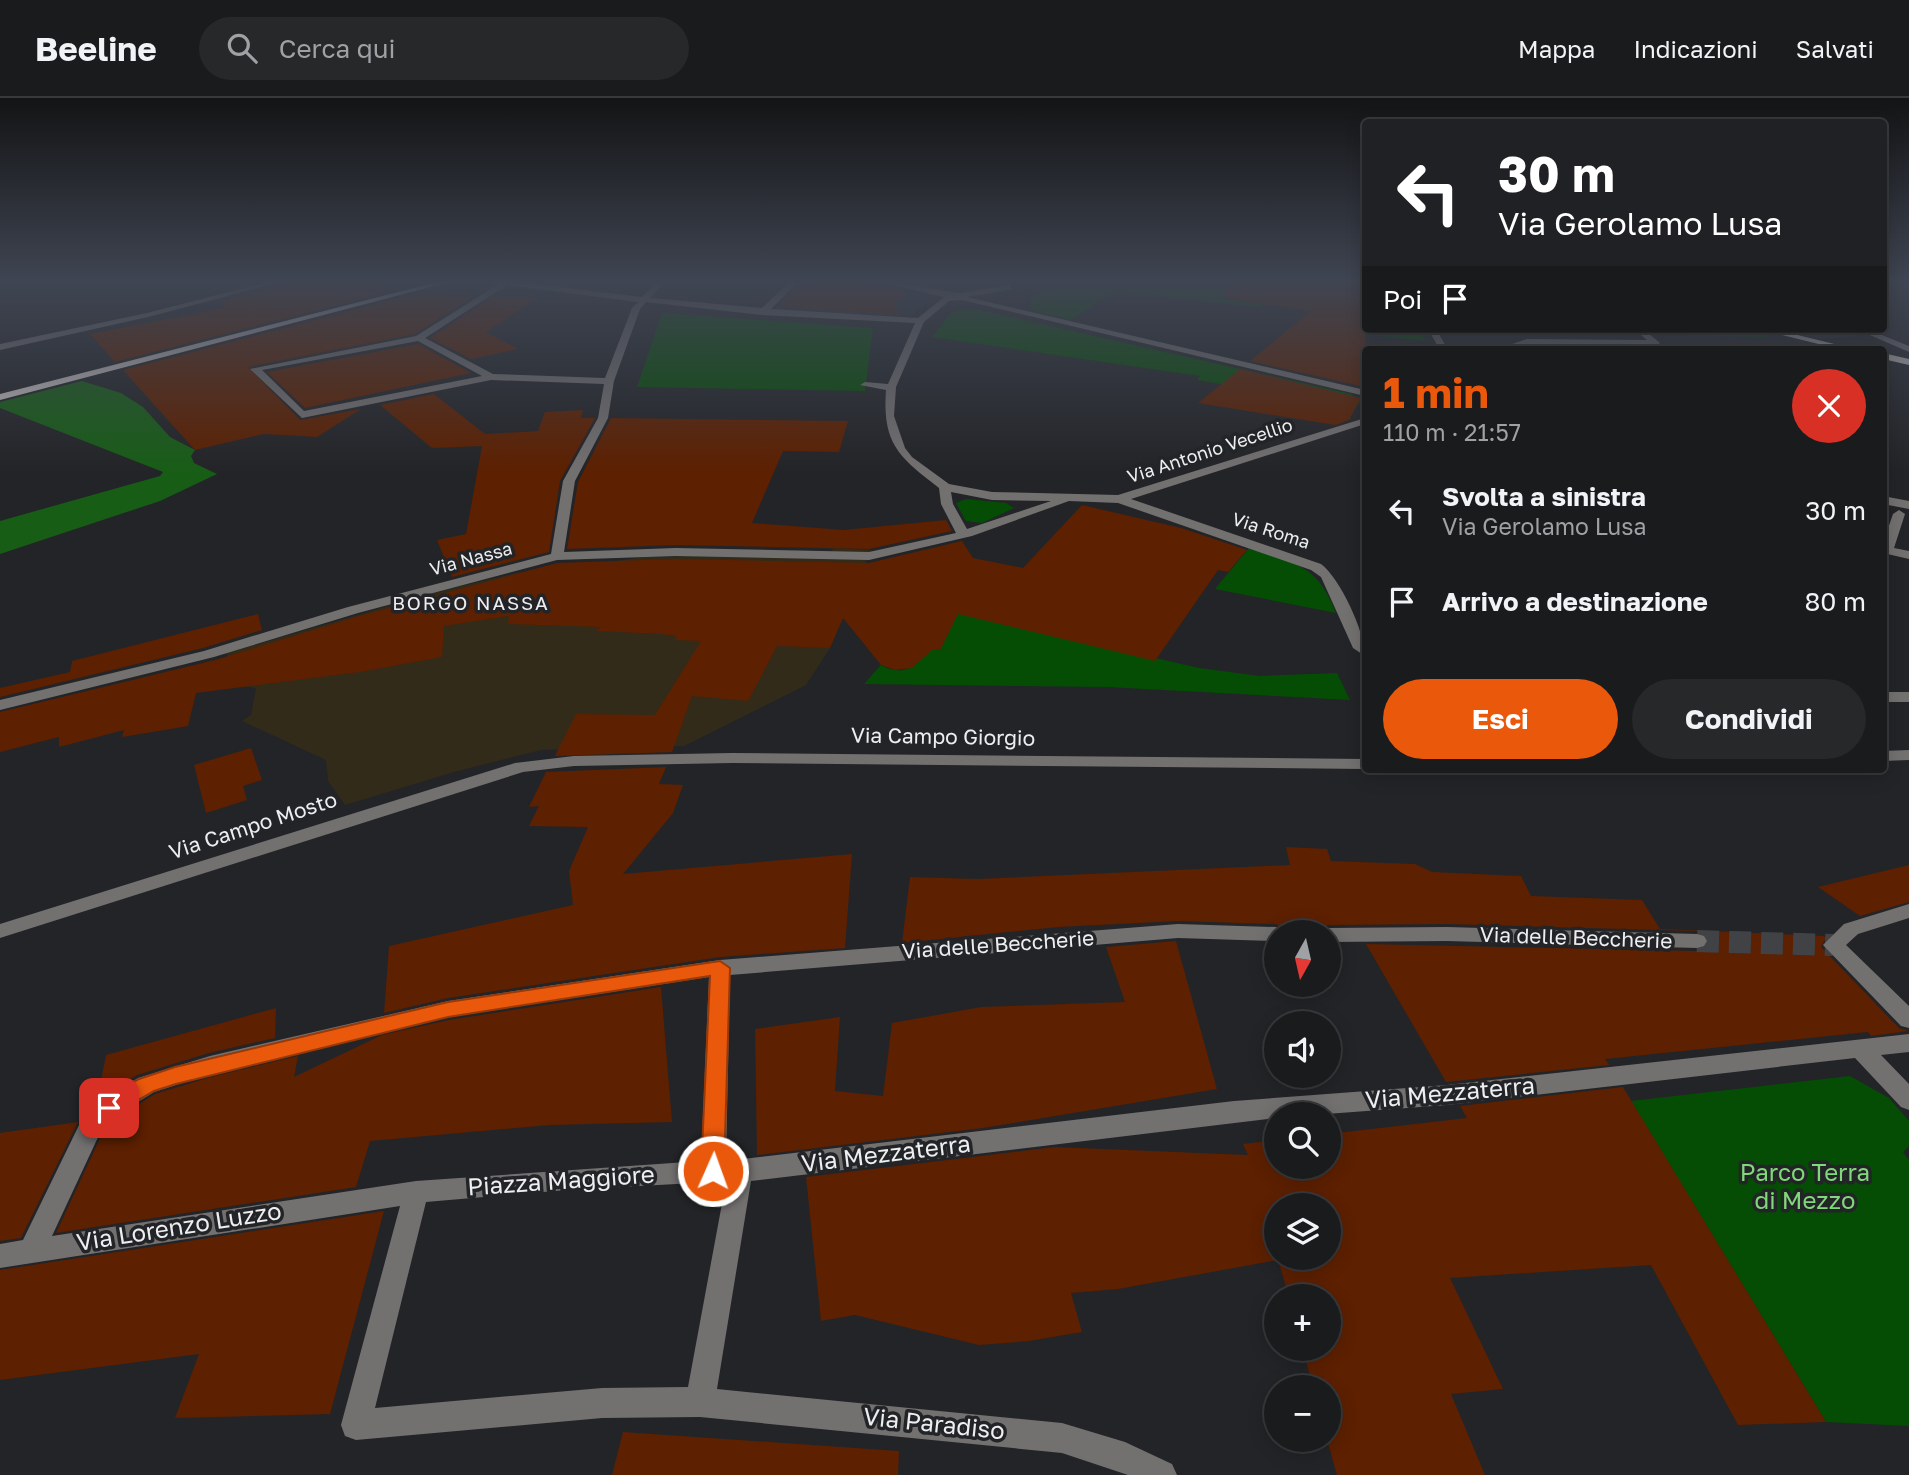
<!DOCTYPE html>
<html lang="it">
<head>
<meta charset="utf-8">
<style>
  :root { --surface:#1a1b1d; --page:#27282a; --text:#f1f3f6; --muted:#9fa1a4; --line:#38393b; --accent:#ea580c }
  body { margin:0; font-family:"Golos Text",sans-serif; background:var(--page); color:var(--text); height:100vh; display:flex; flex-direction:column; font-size:26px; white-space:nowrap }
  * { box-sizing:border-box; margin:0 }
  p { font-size:23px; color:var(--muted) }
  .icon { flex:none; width:38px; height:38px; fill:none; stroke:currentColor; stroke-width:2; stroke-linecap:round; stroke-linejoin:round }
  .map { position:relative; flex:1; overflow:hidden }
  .drawer { position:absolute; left:1362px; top:248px; width:525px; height:427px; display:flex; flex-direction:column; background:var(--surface); border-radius:7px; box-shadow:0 4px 18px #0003,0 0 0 2px var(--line) }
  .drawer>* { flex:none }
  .top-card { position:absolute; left:1362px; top:21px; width:525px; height:214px; border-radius:7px; box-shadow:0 4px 18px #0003,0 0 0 2px var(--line); background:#202124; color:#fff; overflow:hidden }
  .needle { width:46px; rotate:188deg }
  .fabs { position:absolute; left:1264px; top:822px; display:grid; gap:14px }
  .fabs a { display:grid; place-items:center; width:77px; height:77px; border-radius:50%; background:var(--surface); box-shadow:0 4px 18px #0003,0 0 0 2px var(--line); font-size:35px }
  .pin { position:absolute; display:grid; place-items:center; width:60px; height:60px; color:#fff; margin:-30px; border-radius:14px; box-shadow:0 4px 10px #0006 }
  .me { position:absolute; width:77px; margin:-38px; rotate:2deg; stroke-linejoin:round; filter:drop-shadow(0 0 5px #0008) }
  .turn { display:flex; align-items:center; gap:24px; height:147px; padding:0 21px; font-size:32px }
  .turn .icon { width:91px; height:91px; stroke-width:2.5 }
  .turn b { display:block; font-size:49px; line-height:60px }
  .then { display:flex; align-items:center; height:66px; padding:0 21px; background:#0003; gap:14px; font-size:26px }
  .round { display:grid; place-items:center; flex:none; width:74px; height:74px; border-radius:37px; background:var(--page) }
  .head { display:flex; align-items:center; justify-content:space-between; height:119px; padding:0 21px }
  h1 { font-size:42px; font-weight:700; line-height:52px; color:var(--accent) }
  .action { display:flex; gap:14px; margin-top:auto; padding:14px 21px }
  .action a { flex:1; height:80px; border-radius:42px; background:var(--accent); color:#fff; font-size:28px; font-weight:700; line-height:80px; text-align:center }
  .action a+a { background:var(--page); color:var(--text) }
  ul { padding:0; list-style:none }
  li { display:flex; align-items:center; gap:21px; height:91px; padding:0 21px }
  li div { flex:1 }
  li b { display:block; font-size:26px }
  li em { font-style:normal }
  header { display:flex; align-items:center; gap:42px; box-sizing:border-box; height:98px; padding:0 35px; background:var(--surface); border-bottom:2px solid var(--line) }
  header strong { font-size:33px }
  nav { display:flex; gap:38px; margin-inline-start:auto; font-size:24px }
  .search { width:490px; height:63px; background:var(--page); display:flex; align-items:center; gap:18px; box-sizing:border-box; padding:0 24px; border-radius:38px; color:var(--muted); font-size:26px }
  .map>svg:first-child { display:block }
</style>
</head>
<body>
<header>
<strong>Beeline</strong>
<div class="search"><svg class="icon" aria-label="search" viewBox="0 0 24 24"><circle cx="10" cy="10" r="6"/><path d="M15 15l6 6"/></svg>Cerca qui</div>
<nav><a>Mappa</a><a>Indicazioni</a><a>Salvati</a></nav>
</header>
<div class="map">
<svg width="1909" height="1377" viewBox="0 0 1909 1377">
  <rect width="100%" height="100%" fill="#232427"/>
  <g fill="#292d36">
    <polygon points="802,182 858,182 933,199 911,218 772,214"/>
    <polygon points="1770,231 1840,231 1857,238 1820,241"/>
  </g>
  <polygon fill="#322b1a" points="833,450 871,452 830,550 806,587 684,648 541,652 454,674 345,707 328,683 326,662 242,623 251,617 256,590 227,585 227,555 433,495 516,475 646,459 832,454"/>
  <g fill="#054d04">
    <polygon points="1101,182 1267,182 1365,207 1365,231 1418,231 1426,243 1354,235 1358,219 1355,211 1272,198 1257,209 1115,193 1071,222 1031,212 1031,200 1039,194"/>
    <polygon points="959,212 979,212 1351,296 1360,303 1356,309 1197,282 1200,278 932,239 951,215"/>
    <polygon points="662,215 873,230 865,293 637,289"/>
    <polygon points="1486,231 1735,231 1769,239 1507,233"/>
    <polygon points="966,401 1006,405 1014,410 982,425 966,423 956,405"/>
    <path d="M1249 450C1297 468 1316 464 1336 515L1215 491Z"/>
    <path d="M958 515 1199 570 1260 578 1337 575 1350 602 1107 589 864 586 881 567C902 579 918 570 928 550L940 552Z"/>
    <polygon points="1850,978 1889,1000 1909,1023 1909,1048 1903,1054 1909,1062 1909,1328 1826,1324 1631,1003"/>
  </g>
  <polygon fill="#185d16" points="82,283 121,295 143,309 170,339 195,352 191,358 194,365 217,376 160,403 0,456 0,423 160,378 163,374 0,310 0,304"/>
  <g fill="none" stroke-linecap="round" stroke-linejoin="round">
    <polygon fill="#296f81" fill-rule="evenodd" points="1490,231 1621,231 1638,233 1635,235 1493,233"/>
  </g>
  <g fill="#5d2000" fill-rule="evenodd">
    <polygon points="291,182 406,182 377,194 387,194 115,264 90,236 224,210 224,202"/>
    <polygon points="803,182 868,182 907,193 895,205 898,216 783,209 784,202"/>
    <polygon points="1226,182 1365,182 1365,289 1250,263 1311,213 1225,201"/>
    <polygon points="419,195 474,198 415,236 248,269 300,322 361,311 317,339 264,336 195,352 123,272"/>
    <polygon points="493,199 536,201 486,234 518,251 471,261 430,240"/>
    <polygon points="418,246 471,275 305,310 267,274"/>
    <polygon points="1240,271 1361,300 1349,322 1335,327 1198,305"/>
    <polygon points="434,296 485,336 538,333 545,314 583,312 581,320 595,320 560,383 549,454 452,479 437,442 466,436 482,348 432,350 380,307"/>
    <polygon points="611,320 848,323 839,354 783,353 752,425 844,432 946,422 952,433 869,451 676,447 567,451 578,384"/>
    <polygon points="1082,407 1181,430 1247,452 1228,474 1218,472 1155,563 958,516 940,552 933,551 912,570 895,572 881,567 843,520 830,550 777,548 748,603 692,598 672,654 555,658 576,616 655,617 701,543 674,542 677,538 662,536 596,533 601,529 508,526 509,518 444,528 442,559 360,574 196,595 188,628 122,639 124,632 59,649 59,639 0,654 0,614 215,562 359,518 557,465 676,461 869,465 962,443 973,460 1023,470"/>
    <polygon points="258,516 262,532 203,550 0,599 0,590 70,574 72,563"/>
    <polygon points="251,650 262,682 243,688 247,702 206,715 194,667"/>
    <polygon points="666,669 659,686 683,687 673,715 623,776 852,756 845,850 720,859 448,900 384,915 389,848 573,807 569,773 588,729 529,728 539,708 529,709 546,674"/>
    <polygon points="1286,749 1327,751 1331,763 1415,766 1432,774 1521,778 1531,798 1642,802 1660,831 1824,838 1826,840 1821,849 1899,930 1909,933 1871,938 1868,934 1605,961 1609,967 1446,984 1366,846 1697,853 1706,849 1709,842 1705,835 1697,833 1447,826 1328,827 1317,834 1287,833 1276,826 1178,823 1058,829 902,845 910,779 977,781 1290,767"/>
    <polygon points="1909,767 1909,804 1860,818 1818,789"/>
    <polygon points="1176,843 1217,991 983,1030 757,1057 755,931 840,919 835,993 883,998 892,925 981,909 1125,904 1106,849"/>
    <polygon points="661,889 672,1024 550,1027 370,1043 356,1089 56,1135 102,1036 119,1019 155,996 211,979 298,958 294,979 382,937 449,922"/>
    <polygon points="276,910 275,940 209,955 137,977 97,1003 106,957"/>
    <path d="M1623 989 1826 1324 1738 1327 1651 1167 1450 1180 1503 1291 1451 1296 1485 1377H1337L1327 1342 1328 1290H1313L1303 1251H1328V1199H1289L1278 1162 1118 1191 1071 1195 1082 1234 1029 1243 979 1247 855 1217 821 1223 806 1079 1055 1049 1248 1057 1243 1046 1276 1042V1069H1328V1036L1467 1020 1460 1008ZM1276 1108H1328V1160H1276Z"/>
    <polygon points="78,1024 21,1140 0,1143 0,1035"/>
    <polygon points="384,1113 330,1316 175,1320 199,1256 0,1282 0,1172"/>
    <polygon points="623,1334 899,1353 898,1377 612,1377"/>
  </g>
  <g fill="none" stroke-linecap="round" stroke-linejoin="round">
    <polyline stroke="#414245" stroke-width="22" stroke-dasharray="22 10" stroke-linecap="butt" points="1697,843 1833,847"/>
    <g fill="#737070" fill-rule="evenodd">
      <polygon points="276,182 288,182 148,219 0,252 0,246 147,215"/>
      <path d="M481 182H500L642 199 659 182H667L650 200 762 210 792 182H800L771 211 918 220 944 199 871 182 960 195 1009 187 1012 191 967 199 1365 292V298L962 202 949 203 924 224 896 289 894 318 905 350 912 359 949 386 992 394 1118 397 1365 320V326L1131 401 1321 466C1340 480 1365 534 1365 558L1353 550 1321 479 1311 472 1118 405 1069 403 972 438 869 462 676 458 557 462 358 515 214 559 0 612V602L204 553 348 509 551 456 563 383 598 320 604 286 491 282 302 320 250 271 416 238 499 186ZM507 187 638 204 632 210 605 280 493 276 425 240ZM646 204 762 217 915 225 888 286 865 284 860 287 886 292C882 346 899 359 939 390L941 406 956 435 869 454 676 450 564 454 575 383 608 320 614 283 640 211ZM418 243 482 278 304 313 262 272ZM951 394 992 402 1051 403 967 431 953 406Z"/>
      <polygon points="1428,231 1436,231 1448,252 1440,252"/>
      <polygon points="1634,231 1643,231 1660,245 1656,248 1527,247 1509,252 1495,252 1527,241 1647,242"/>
      <polygon points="1856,231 1867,231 1909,248 1909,254"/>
      <polygon points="1883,398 1909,403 1909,411 1883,406"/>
      <polygon points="1899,412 1905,416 1894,450 1909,453 1909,461 1883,455 1883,445 1893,416"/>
      <rect x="1883" y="594" width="26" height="10"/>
      <polygon points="1909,652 1909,662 1883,663 1883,653"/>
      <polygon points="732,655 1365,661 1365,671 732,665 574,668 523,674 0,840 0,826 515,665 574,658"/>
      <polygon points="1909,806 1909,820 1858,836 1846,847 1909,908 1909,930 1901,928 1823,847 1844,826"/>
      <path d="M1178 826 1276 829 1285 835H1276V843L1178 840 730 877 726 1063 1234 1003 1447 987 1909 936V954L1881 957 1909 986V1012L1901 1009 1855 960 1447 1007 1313 1017H1276V1020L751 1083 717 1291 1062 1325 1125 1344 1172 1366 1177 1377H1128L1062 1355 700 1319 602 1320 356 1342 345 1338 341 1327 400 1108 0 1170V1146L23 1142 82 1021 101 1003 138 980 210 958 448 903 720 862ZM709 879 701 1063 416 1083 52 1138 100 1035 117 1017 154 994 210 976 448 919ZM713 1084H726L688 1289 602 1290 375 1310 426 1104 567 1092Z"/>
      <polygon points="1447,829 1697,836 1704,838 1707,843 1704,848 1697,850 1447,843 1328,844 1328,835 1319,835 1328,830"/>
    </g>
    <g fill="#c2bdbd" fill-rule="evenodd">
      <polygon points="445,182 457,182 0,302 0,296"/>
      <polygon points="1758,231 1773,231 1859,252 1843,252"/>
      <polygon points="1883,255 1909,261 1909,267 1883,261"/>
    </g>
  </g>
  <linearGradient id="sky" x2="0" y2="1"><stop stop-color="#131415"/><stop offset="0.49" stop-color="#3f4552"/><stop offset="1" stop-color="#3f4552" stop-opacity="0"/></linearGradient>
  <rect width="1909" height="375" fill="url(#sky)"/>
  <polygon fill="#ea580c" stroke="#983908" stroke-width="2" points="720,863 730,870 724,1073 721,1080 713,1083 705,1080 701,1073 710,878 448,919 176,986 154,993 109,1019 101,1016 98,1010 101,1004 139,981 175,969 448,904"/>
  <g text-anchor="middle" stroke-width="7" stroke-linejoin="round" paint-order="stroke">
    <g font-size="18" fill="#edeef0" stroke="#232427">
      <text transform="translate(1210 353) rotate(-18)" y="6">Via Antonio Vecellio</text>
      <text transform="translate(1271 433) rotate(18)" y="6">Via Roma</text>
      <text transform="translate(471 461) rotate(-15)" y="6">Via Nassa</text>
    </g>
    <g font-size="19" letter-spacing="2" fill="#edeef0" stroke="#232427">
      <text x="471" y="512">BORGO NASSA</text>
    </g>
    <g font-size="21" fill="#edeef0" stroke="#232427">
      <text transform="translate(943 639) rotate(1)" y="7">Via Campo Giorgio</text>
      <text transform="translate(253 728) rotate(-18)" y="7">Via Campo Mosto</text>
      <text transform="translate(1576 840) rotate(2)" y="7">Via delle Beccherie</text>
      <text transform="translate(998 847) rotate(-4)" y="7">Via delle Beccherie</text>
    </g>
    <g font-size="24" fill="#edeef0" stroke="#232427">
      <text transform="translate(1450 995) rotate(-5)" y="8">Via Mezzaterra</text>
      <text transform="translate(886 1056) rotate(-7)" y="8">Via Mezzaterra</text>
      <text transform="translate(561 1083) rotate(-4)" y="8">Piazza Maggiore</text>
      <text transform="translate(179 1129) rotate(-9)" y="8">Via Lorenzo Luzzo</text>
      <text transform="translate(934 1326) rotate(6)" y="8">Via Paradiso</text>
    </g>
    <g font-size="24" fill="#81d87a" stroke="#232427">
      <text x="1805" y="1083">Parco Terra<tspan x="1805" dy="28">di Mezzo</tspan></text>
    </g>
  </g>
</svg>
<div class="fabs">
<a><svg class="needle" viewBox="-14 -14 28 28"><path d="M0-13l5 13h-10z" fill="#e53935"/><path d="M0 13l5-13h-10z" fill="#9fa1a4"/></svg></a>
<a><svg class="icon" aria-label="sound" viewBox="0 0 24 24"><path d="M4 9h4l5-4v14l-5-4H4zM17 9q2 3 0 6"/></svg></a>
<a><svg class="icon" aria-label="search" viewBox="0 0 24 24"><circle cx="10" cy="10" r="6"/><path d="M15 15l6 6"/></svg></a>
<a><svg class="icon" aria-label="layers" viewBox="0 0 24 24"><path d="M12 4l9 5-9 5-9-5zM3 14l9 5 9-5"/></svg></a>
<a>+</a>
<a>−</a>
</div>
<div class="pin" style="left:109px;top:1010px;background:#d93025"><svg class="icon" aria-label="arrive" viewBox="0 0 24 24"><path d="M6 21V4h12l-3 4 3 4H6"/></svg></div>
<svg class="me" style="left:713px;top:1073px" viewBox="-20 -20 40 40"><circle r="17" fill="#ea580c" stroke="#fff" stroke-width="3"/><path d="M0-11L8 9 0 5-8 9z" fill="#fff"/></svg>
<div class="top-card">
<div class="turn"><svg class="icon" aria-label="left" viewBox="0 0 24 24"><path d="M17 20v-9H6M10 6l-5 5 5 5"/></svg><div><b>30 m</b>Via Gerolamo Lusa</div></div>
<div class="then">Poi<svg class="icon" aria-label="arrive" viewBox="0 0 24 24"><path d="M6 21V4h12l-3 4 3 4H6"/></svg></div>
</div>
<section class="drawer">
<div class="head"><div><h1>1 min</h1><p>110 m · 21:57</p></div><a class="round" style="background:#d93025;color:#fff"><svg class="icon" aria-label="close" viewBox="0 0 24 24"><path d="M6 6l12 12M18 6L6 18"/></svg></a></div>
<ul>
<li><svg class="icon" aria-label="left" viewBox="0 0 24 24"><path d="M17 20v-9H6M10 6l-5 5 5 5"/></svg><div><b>Svolta a sinistra</b><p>Via Gerolamo Lusa</p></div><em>30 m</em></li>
<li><svg class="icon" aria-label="arrive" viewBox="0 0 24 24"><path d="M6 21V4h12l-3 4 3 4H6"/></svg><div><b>Arrivo a destinazione</b></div><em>80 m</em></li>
</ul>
<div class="action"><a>Esci</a><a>Condividi</a></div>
</section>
</div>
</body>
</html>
